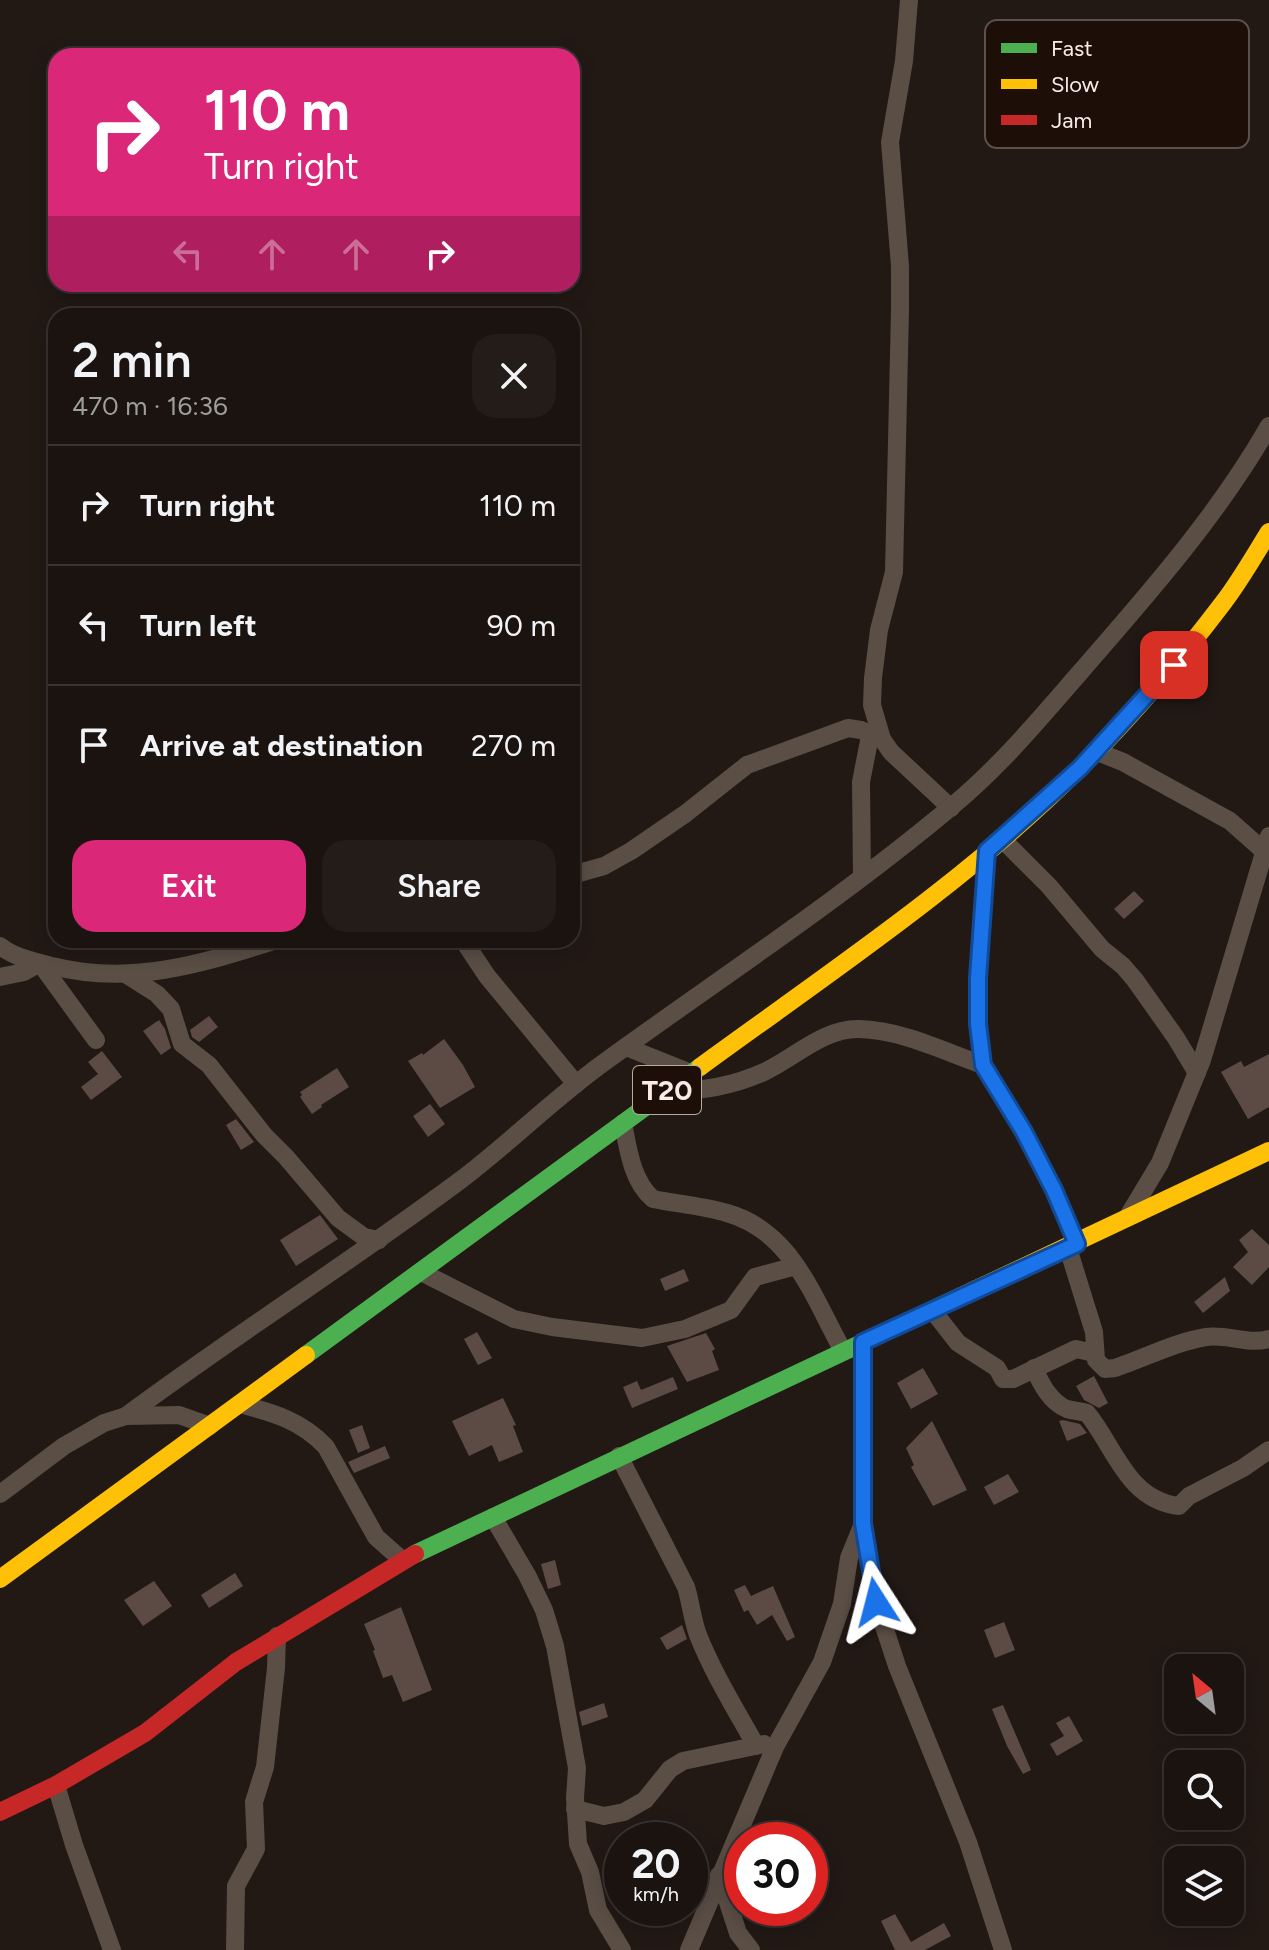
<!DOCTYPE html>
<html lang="en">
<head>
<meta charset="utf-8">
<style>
  :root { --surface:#1a1310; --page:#231c19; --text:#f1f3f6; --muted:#9f9e9f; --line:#383230; --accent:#db2777 }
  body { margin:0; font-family:Figtree,sans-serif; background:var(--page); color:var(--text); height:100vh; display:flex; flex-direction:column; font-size:30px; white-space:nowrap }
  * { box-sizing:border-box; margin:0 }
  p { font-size:26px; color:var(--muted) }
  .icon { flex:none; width:44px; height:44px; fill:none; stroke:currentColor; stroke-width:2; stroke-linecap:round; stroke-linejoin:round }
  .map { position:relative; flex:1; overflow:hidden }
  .panel { position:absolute; left:48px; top:308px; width:532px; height:640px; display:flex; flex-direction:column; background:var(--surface); border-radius:24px; box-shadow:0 4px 20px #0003,0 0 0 2px var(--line) }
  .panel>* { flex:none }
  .hud { position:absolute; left:48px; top:48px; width:532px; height:244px; border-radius:24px; box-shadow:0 4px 20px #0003,0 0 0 2px var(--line); background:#db2777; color:#fff; overflow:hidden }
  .needle { width:52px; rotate:331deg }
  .buttons { position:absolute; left:1164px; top:1654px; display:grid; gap:16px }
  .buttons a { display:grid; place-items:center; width:80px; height:80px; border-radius:16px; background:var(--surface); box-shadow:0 4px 20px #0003,0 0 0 2px var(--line); font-size:40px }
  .speed { position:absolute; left:604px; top:1822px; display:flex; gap:16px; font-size:40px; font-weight:700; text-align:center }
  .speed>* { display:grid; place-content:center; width:104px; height:104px; border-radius:50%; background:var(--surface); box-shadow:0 4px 20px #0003,0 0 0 2px var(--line); line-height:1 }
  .speed small { font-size:20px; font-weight:400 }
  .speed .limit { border:12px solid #d22; background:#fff; color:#111 }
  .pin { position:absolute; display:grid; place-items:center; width:68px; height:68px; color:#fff; margin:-34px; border-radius:16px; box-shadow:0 4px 12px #0006 }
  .me { position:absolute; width:88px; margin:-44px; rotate:351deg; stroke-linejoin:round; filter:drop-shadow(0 0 6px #0008) }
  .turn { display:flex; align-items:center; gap:28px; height:168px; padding:0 24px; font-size:36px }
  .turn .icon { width:104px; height:104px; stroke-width:2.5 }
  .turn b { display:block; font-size:56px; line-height:68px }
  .lanes { display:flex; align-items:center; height:76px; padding:0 24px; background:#0003; justify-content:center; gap:40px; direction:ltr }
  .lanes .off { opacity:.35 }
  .round { display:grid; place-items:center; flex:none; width:84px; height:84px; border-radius:24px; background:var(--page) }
  .headline { display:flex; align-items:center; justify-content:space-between; height:136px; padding:0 24px }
  h1 { font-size:48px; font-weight:600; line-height:60px }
  .action { display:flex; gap:16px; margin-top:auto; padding:16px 24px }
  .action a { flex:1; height:92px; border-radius:24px; background:var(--accent); color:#fff; font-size:32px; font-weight:600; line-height:92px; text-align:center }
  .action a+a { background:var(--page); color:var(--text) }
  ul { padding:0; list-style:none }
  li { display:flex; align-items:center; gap:24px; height:120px; padding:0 24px; border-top:2px solid var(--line) }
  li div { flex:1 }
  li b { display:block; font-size:30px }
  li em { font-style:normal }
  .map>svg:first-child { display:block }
</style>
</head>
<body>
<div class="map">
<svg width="1269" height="1950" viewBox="0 0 1269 1950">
  <rect width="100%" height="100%" fill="#221915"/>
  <g fill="#5b4b44">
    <polygon points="1134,891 1144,901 1124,919 1114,909"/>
    <polygon points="209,1016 218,1027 199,1042 192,1037 190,1030"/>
    <polygon points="159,1020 165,1029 171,1048 161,1055 143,1031"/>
    <polygon points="444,1039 463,1065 475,1087 440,1108 408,1061 422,1053 423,1055"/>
    <polygon points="102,1051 122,1077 91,1100 81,1087 98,1074 88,1062"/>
    <polygon points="1269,1054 1269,1107 1248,1119 1221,1072 1241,1061 1244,1067"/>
    <polygon points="337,1068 349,1087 321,1105 322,1107 312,1114 300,1097 302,1095 300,1092"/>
    <polygon points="430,1104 445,1124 428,1137 413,1116"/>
    <polygon points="236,1119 254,1142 241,1150 226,1125"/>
    <polygon points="320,1215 338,1239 296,1266 280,1240"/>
    <polygon points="1252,1229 1269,1245 1269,1267 1252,1285 1233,1267 1248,1252 1239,1240"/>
    <polygon points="684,1269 689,1281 665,1291 660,1279"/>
    <polygon points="1225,1277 1230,1291 1203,1313 1194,1302"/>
    <polygon points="477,1332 492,1358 478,1365 464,1339"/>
    <polygon points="706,1333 715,1349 712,1351 719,1370 687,1382 667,1346"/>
    <polygon points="923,1368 938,1394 911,1409 897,1383"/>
    <polygon points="1094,1376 1108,1403 1099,1408 1084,1400 1076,1386"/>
    <polygon points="673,1377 678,1389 632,1408 623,1387 637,1381 641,1390"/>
    <polygon points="503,1398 516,1425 513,1426 523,1452 499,1462 492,1445 469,1456 452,1421"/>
    <polygon points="1063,1420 1080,1424 1087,1433 1067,1441 1059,1421"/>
    <polygon points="932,1421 967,1490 933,1506 911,1467 914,1465 906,1448"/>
    <polygon points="362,1425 370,1448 358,1453 349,1430"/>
    <polygon points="385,1446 390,1458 354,1473 348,1462"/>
    <polygon points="1008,1474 1019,1492 994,1505 984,1487"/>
    <polygon points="555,1560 561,1585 548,1589 541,1564"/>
    <polygon points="235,1573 243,1586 209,1608 201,1595"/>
    <polygon points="154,1581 172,1606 143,1626 124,1600"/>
    <polygon points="745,1585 751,1596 773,1586 795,1637 787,1641 772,1615 757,1625 748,1610 744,1612 734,1590"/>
    <polygon points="401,1607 432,1690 403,1702 392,1675 383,1678 373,1651 375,1650 364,1624"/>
    <polygon points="1004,1622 1015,1650 995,1658 984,1630"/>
    <polygon points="682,1625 687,1639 667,1650 660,1638"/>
    <polygon points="604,1703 608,1717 582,1726 579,1712"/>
    <polygon points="1003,1705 1031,1770 1023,1774 1007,1746 992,1709"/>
    <polygon points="1069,1716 1083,1741 1057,1756 1050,1744 1064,1736 1056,1723"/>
    <polygon points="895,1914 911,1942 944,1923 951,1936 925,1950 895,1950 881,1921"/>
  </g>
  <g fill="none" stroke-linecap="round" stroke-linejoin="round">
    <g stroke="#5a4e45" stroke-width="18">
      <polyline points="909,0 904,61 890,142 900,266 900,310 894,572 879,630 873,678 872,705 882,739 891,752 951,808"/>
      <polyline points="1095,751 1123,762 1230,821 1265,852"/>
      <polyline points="1002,839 1049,886 1102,949 1123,966 1135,980 1176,1038 1197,1073"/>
      <polyline points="987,851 978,978 978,1024 983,1065 1024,1132 1054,1190 1077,1244"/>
      <polyline points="572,875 604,866 631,851 685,814 747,765 848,728 861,730 882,739"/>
      <polyline points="862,876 861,782 870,736"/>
      <polyline points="463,940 487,976 576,1084"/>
      <path d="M0 946C15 958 34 961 52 966 131 986 201 964 277 940"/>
      <polyline points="127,975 157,994 171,1009 182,1044 209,1065 264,1135 286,1157 338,1218 364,1237 379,1240"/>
      <polyline points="0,977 24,972 40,963 96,1040"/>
      <polyline points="626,1047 691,1073"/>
      <path d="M668 1092C703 1090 731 1087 764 1072 794 1058 824 1028 859 1029 902 1030 943 1051 983 1065"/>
      <path d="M623 1123C628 1149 632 1181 653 1199 678 1204 703 1206 727 1213 792 1231 813 1297 843 1351"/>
      <polyline points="1127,1218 1160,1163 1202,1060 1269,836"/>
      <path d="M1068 1248 1094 1332 1096 1360 1105 1369 1115 1368C1145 1358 1175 1342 1206 1337 1228 1334 1247 1345 1269 1339"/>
      <polyline points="421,1272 514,1319 552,1327 642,1338 685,1329 731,1310 755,1277 796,1266"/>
      <polyline points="933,1311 958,1343 997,1368 1003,1379 1013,1379 1076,1349 1094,1353"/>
      <polyline points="863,1342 863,1523 876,1602 897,1666 968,1842 1003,1950"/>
      <path d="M1034 1368C1041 1384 1050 1402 1067 1409 1074 1411 1080 1411 1087 1413 1115 1447 1127 1500 1179 1506L1189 1496 1243 1468 1269 1450"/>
      <path d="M240 1404C274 1413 302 1421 326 1447L376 1537 402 1560"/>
      <path d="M126 1416C235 1335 349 1263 458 1182 509 1144 554 1098 606 1061 722 977 841 899 951 807 1001 766 1041 717 1083 669 1150 592 1218 515 1269 426"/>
      <path d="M619 1456 686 1587C691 1603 692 1619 698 1635 713 1673 736 1710 756 1746"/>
      <polyline points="0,1494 64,1446 104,1423 126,1416 179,1415 210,1426"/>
      <polyline points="493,1517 527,1575 544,1610 555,1646 577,1768 575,1798 578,1844 590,1872 598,1910 622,1950"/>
      <polyline points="56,1785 74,1845 112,1950"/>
      <polyline points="575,1809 604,1816 624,1812 645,1800 670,1769 683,1761 764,1744"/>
      <polyline points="719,1875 738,1933 751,1950"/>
      <polyline points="235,1950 236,1886 256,1849 254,1802 265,1767 276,1668 277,1636"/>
      <polyline points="689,1950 775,1747 822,1662 842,1604 849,1558 862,1526"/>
    </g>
    <g stroke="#4caf50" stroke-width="18">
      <polyline points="306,1355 700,1067"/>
      <polyline points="415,1554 951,1301"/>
    </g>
    <g stroke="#ffc107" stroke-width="18">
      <path d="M700 1067C830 972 966 882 1080 768 1131 717 1179 661 1223 603 1240 581 1254 556 1269 532"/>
      <polyline points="951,1301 1269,1151"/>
      <polyline points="0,1579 306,1355"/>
    </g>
    <polyline stroke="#c62828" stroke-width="18" points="0,1812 56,1785 145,1733 236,1662 415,1554"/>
  </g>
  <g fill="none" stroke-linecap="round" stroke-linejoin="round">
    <defs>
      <polyline id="route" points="876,1602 863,1523 863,1342 1077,1244 1054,1190 1024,1132 983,1065 978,1024 978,978 987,851 1080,768 1174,665"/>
    </defs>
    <use href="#route" stroke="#114b97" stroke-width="20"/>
    <use href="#route" stroke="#1a73e8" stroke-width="14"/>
  </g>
  <g text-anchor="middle" stroke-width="8" stroke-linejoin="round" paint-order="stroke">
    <rect fill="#1d0f08" stroke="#b6aaa4" stroke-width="2" x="633" y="1066" width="68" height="48" rx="6"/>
    <g font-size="28" font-weight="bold" fill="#f7ece7">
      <text x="667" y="1100">T20</text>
    </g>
  </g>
  <rect x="985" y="20" width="264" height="128" rx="12" fill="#1d0f08" stroke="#5e514b" stroke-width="2"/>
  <rect x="1001" y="43" width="36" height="10" fill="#4caf50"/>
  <rect x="1001" y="79" width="36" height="10" fill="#ffc107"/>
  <rect x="1001" y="115" width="36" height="10" fill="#c62828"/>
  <g font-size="22" fill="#f7ece7">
    <text x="1051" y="56">Fast</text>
    <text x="1051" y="92">Slow</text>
    <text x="1051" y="128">Jam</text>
  </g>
</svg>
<div class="buttons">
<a><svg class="needle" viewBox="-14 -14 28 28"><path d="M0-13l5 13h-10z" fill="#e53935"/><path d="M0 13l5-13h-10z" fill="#9f9e9f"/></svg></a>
<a><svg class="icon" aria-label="search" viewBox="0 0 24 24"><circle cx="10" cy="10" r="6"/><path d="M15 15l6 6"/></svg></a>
<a><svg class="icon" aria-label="layers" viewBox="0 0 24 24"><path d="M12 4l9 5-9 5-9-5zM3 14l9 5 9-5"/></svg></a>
</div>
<div class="speed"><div>20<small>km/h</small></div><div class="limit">30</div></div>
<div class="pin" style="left:1174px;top:665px;background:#d93025"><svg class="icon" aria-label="arrive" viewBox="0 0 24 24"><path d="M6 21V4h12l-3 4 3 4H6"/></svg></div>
<svg class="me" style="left:876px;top:1602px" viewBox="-20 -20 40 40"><path d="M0-17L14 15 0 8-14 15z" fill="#1a73e8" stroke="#fff" stroke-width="4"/></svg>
<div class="hud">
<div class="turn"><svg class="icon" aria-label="right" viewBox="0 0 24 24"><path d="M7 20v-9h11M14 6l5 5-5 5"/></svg><div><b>110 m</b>Turn right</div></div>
<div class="lanes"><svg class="icon off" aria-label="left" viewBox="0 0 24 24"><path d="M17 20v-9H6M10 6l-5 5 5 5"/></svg><svg class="icon off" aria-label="ahead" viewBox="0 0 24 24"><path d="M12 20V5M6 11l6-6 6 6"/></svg><svg class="icon off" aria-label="ahead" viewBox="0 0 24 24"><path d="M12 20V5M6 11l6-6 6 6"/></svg><svg class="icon" aria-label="right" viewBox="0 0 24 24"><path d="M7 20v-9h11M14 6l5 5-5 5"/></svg></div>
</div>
<section class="panel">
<div class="headline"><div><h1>2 min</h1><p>470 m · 16:36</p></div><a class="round"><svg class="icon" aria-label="close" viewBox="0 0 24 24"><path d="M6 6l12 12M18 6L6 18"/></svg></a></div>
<ul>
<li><svg class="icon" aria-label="right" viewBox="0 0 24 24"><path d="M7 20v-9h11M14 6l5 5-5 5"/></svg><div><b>Turn right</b></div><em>110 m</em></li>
<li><svg class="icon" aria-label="left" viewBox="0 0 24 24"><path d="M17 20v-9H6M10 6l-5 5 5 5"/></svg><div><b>Turn left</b></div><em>90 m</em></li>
<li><svg class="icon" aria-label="arrive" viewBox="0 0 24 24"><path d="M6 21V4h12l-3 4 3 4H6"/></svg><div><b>Arrive at destination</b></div><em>270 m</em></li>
</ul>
<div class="action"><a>Exit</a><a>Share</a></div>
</section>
</div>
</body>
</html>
